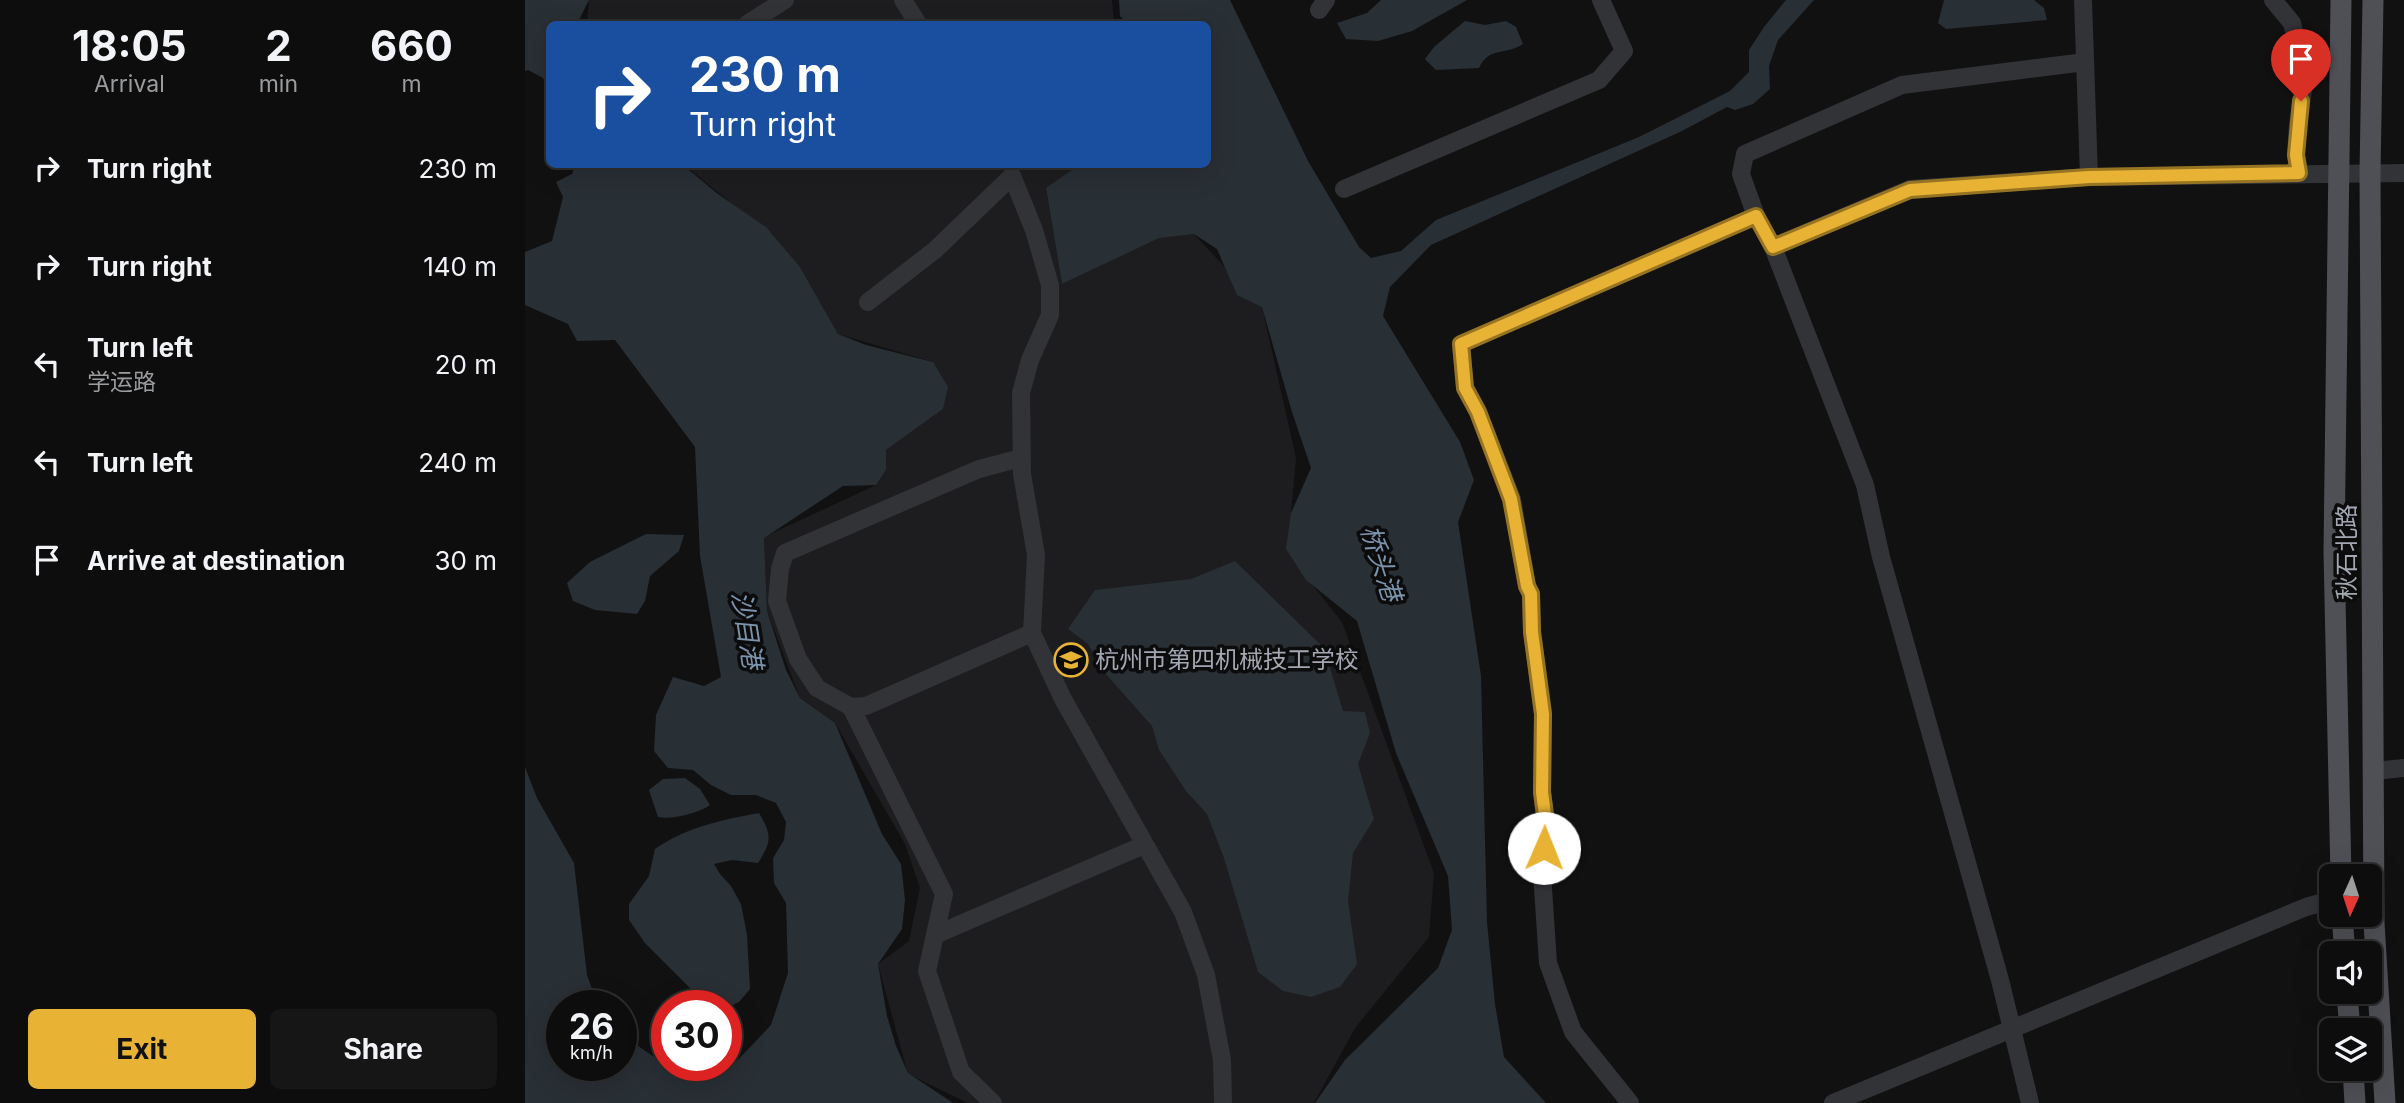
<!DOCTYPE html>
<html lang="en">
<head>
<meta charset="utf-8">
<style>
  :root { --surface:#0d0d0e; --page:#161617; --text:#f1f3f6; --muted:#9a9c9e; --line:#2d2d2e; --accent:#e8b334 }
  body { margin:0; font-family:Inter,"Noto Sans SC",sans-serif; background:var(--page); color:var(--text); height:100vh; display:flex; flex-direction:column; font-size:26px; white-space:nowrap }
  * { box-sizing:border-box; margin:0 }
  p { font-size:23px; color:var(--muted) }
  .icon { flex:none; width:38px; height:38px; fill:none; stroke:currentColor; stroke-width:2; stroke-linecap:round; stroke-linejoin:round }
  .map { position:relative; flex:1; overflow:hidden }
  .details { display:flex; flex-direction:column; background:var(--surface); width:525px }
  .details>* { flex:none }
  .guide { position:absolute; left:21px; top:21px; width:665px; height:147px; border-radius:10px; box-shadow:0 7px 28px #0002,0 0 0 2px var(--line); background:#1a4fa0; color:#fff; overflow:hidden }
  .needle { width:46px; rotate:183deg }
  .tools { position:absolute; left:1794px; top:864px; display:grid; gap:14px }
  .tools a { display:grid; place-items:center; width:63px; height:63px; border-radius:10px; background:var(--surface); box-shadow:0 7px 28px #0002,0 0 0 2px var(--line); font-size:35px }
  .speed { position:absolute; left:21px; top:990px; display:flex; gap:14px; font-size:35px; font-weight:700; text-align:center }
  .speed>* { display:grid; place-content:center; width:91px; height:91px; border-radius:50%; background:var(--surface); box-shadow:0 7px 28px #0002,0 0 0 2px var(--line); line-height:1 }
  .speed small { font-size:18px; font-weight:400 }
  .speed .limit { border:10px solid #d22; background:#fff; color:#111 }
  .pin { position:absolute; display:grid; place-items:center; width:60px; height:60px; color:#fff; margin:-72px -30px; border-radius:50% 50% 50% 0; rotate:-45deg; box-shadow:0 0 7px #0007 }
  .pin .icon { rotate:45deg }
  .me { position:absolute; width:77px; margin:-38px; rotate:1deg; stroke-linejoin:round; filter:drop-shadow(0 0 5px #0008) }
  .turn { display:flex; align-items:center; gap:24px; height:147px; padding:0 28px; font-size:32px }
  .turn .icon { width:91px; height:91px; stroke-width:2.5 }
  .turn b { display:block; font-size:49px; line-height:60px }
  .eta { display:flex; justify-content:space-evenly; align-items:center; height:119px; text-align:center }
  .eta b { font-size:42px; font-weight:700; line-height:49px }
  .action { display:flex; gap:14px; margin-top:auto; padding:14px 28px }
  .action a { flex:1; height:80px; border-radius:10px; background:var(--accent); color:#111; font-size:28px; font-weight:700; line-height:80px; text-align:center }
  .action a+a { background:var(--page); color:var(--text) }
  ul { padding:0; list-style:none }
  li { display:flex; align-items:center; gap:21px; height:98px; padding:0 28px }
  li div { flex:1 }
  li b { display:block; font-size:26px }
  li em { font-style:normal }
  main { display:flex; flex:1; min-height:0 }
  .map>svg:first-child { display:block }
</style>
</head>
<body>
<main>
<section class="details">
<div class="eta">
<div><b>18:05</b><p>Arrival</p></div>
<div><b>2</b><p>min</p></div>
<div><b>660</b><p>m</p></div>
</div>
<ul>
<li><svg class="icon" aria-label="right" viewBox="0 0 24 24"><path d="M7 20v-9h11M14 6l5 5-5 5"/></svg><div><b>Turn right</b></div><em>230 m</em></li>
<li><svg class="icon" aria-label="right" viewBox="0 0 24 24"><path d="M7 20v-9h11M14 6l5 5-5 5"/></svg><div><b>Turn right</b></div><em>140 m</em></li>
<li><svg class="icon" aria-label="left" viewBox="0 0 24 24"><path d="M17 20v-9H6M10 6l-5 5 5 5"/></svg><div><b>Turn left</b><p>学运路</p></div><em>20 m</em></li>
<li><svg class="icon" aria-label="left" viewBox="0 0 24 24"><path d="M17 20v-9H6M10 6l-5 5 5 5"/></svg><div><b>Turn left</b></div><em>240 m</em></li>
<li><svg class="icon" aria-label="arrive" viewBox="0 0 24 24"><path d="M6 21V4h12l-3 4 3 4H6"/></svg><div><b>Arrive at destination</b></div><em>30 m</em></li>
</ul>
<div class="action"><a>Exit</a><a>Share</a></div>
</section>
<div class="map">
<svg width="1879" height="1103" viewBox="0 0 1879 1103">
  <rect width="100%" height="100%" fill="#111112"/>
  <g fill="#1d1d1f">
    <polygon points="64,0 587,0 589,24 62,24"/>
    <polygon points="159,165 554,165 521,189 537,284 634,237 669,234 737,307 771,458 766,513 770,563 817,622 909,873 904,937 830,1028 789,1103 443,1103 383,1074 353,964 384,941 395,888 380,844 310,723 275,698 242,611 239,537 351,485 361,470 361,450 418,409 408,362 313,334 275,267 205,202"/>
  </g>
  <g fill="#282f35">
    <polygon points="0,0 64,0 54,20 56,24 24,24 24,92 18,78 3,70 0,71"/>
    <polygon points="594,0 705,0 783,161 834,247 846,258 876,251 911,220 1114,137 1205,91 1224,72 1224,50 1239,27 1261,0 1289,0 1253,40 1244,66 1245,89 1228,104 1210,110 1202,107 1157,131 906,245 865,287 858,316 935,442 949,480 933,522 956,676 962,922 970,1004 979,1057 1021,1103 790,1103 820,1060 913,968 927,930 923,876 871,753 832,621 781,580 761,549 766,513 786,468 767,412 737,307 712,295 692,249 669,234 634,238 537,284 521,188 554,165 682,164 682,24 602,24 595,16"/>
    <polygon points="856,0 942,0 887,31 853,41 821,39 812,23 842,13"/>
    <polygon points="1419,0 1509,0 1519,8 1522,20 1421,29 1413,23"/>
    <path d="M940 21 960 25 981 21 991 27 998 44C980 56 964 46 954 68L911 70 900 59 909 47Z"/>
    <polygon points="51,165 158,165 193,194 241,227 275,267 313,334 341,345 408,362 423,387 418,409 361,450 361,470 351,485 318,486 239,538 242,611 261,670 275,698 310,723 357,834 376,864 380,900 377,929 353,964 362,1016 371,1046 383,1073 428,1103 0,1103 0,767 12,798 49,863 62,975 73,1006 37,1006 37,1066 96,1066 96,1034 142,1066 160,1074 209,1064 246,1025 263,973 261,903 249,883 248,858 259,840 261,822 251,803 231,795 206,795 186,785 168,770 143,768 129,751 131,715 148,677 179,686 196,677 175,556 170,447 90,340 52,341 43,324 0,305 0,252 27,241 38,197 31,182 47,174"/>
    <polygon points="121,534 159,535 154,551 125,576 120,601 112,614 70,610 48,601 42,583 65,562"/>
    <polygon points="710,561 799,648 818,711 840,712 845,733 833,764 849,819 828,853 823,901 832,964 815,987 786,997 758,991 733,972 699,858 682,814 661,791 634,750 627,726 580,673 563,644 543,629 570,590 666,579"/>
    <path d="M160 778 175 789 185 805C174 813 146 820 133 817L124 790 138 779Z"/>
    <path d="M234 813C247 835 247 841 233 863L207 860 189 864 195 874 206 886 216 904 222 935 225 989 214 1002 203 1007 169 992 120 943 104 920V904L124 876 130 849C162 827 196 820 234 813Z"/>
  </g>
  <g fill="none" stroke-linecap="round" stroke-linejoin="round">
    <g stroke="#323337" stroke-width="18">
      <polyline points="378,0 393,24"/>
      <polyline points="1558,0 1564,177"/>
      <polyline points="1748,0 1767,23 1780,77 1773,124 1771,155 1774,173"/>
      <polyline points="794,10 801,0"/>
      <polyline points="222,24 260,0"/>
      <polyline points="819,189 1074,80 1099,51 1076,0"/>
      <polyline points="1248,247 1385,189 1564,177 1879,173"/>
      <polyline points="343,302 410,250 487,176 509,230 525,285 525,315 505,360 496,393 497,474 511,555 507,633 538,699 658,912 681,975 697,1060 698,1103"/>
      <polyline points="496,458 454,469 260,553 255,569 252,601 273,659 292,688 326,707 341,706 507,633"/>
      <polyline points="326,707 419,894 402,971 436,1072 468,1103"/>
      <polyline points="1849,771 1879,768"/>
      <polyline points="410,935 619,845"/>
      <polyline points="1105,1103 1048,1032 1023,963 1017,873 1021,823 1017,792 1018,714 1007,632 1006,594 1002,586 987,499 953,412 940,388 936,344 1231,216"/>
      <polyline points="1308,1103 1781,907 1806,900"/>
      <polyline points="1505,1103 1475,980 1356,557 1340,485 1248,247 1231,216 1216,174 1220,154 1377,85 1560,62"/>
    </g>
    <g stroke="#4e5056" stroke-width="21">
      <polyline points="1816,0 1809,552 1816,877"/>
      <polyline points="1848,0 1845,173 1849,923 1860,1103"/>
      <polyline points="1817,915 1820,954"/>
      <polyline points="1822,992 1825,1031"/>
      <polyline points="1828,1069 1830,1103"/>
    </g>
  </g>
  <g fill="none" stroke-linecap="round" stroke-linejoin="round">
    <defs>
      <polyline id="route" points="1019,848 1021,823 1017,792 1018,714 1007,632 1006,594 1002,586 986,499 953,412 940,388 936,344 1231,216 1248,247 1385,190 1564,177 1774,173 1771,155 1776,101"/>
    </defs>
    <use href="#route" stroke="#977422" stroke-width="18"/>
    <use href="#route" stroke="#e8b334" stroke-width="12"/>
  </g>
  <defs>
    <symbol id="school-ring" viewBox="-11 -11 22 22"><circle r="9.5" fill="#0c0c0d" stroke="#e8b334" stroke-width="1.5"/><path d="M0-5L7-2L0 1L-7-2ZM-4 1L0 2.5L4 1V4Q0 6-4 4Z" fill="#e8b334"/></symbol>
  </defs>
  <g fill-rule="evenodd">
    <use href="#school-ring" x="527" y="641" width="38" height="38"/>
  </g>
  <g text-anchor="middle" stroke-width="7" stroke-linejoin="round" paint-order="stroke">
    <g font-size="24" fill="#a3a7b2" stroke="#0c0c0d">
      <text transform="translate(1822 552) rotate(-90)" y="8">秋石北路</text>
    </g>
    <g font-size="24" fill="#a3a7b2" stroke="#0c0c0d" text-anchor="start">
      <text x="570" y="668">杭州市第四机械技工学校</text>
    </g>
    <g font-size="26" font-style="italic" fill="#7b93ac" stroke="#0c0c0d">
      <text transform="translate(856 563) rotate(72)" y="9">桥头港</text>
      <text transform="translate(222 630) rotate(81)" y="9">沙目港</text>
    </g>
  </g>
</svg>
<div class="tools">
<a><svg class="needle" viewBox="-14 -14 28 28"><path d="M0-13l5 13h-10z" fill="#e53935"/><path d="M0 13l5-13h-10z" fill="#9a9c9e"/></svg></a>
<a><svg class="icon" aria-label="sound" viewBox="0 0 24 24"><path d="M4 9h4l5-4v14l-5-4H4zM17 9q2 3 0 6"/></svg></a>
<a><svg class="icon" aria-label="layers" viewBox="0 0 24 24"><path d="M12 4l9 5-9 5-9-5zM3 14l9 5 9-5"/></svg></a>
</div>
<div class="speed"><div>26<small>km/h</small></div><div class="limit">30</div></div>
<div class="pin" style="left:1776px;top:101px;background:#d93025"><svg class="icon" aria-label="arrive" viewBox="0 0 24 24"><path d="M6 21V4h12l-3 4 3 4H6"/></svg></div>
<svg class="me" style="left:1019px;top:848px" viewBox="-20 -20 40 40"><circle r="19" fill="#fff"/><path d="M0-13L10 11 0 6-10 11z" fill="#e8b334"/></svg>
<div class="guide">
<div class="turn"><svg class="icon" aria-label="right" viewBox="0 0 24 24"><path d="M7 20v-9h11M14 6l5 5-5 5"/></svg><div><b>230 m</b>Turn right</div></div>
</div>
</div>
</main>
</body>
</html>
